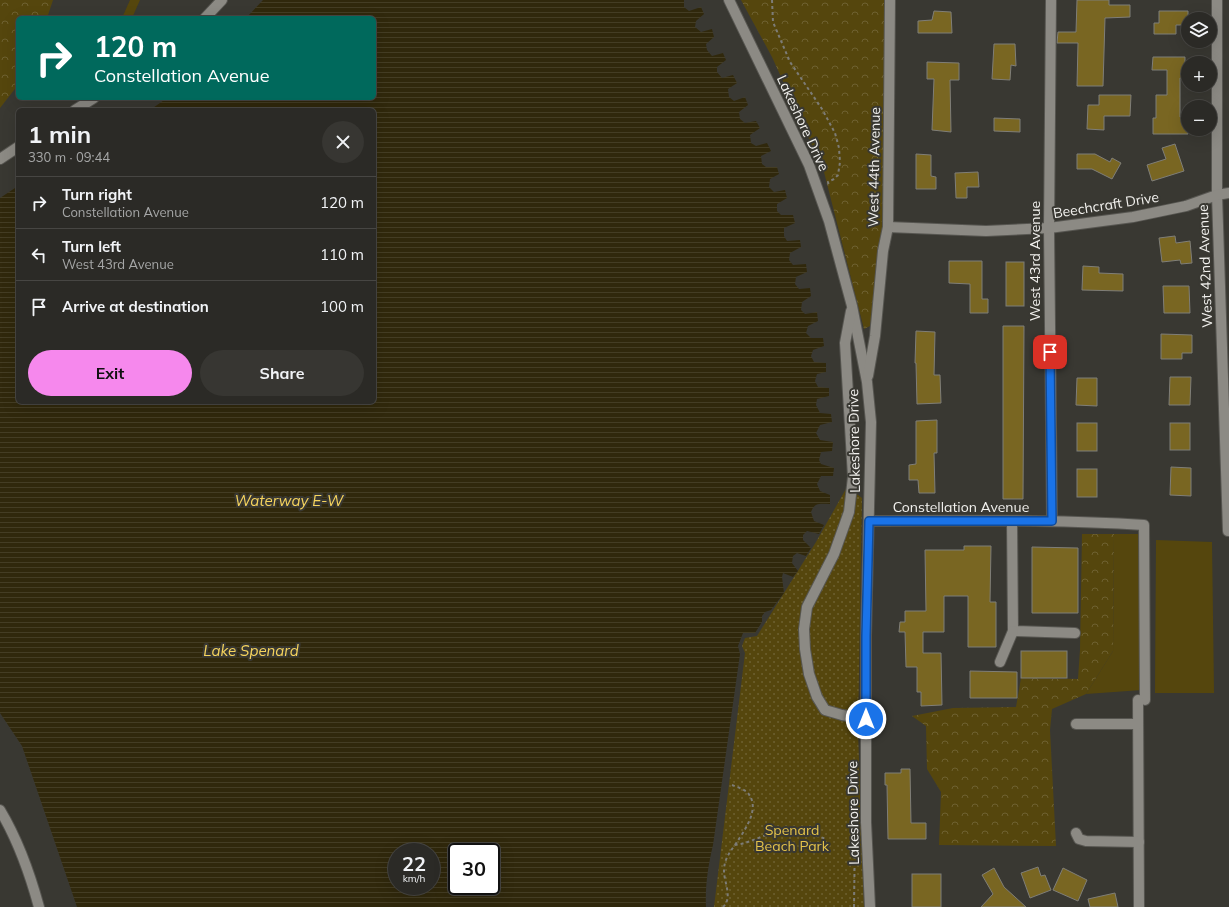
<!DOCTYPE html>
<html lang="en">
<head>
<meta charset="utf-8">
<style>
  :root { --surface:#2b2a26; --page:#373632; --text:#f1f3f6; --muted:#a6a7a7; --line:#474643; --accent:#f688ed }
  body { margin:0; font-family:Mulish,sans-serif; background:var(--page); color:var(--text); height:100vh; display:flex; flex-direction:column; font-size:15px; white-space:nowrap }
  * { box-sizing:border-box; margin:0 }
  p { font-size:13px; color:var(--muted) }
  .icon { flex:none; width:22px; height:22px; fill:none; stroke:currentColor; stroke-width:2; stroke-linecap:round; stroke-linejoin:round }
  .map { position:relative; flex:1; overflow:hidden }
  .details { position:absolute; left:16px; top:108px; width:360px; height:296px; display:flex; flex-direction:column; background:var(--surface); border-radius:6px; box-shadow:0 4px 16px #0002,0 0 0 1px var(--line) }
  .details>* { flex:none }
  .hud { position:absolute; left:16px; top:16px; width:360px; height:84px; border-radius:6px; box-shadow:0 4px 16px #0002,0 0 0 1px var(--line); background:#00695c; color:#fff; overflow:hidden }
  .tools { position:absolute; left:1181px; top:12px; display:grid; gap:8px }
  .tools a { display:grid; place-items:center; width:36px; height:36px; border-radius:50%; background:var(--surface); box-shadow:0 4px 16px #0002,0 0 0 1px var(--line); font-size:20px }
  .speed { position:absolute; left:388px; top:843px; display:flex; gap:8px; font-size:20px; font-weight:700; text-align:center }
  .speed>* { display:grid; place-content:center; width:52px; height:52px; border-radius:50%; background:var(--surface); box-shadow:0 4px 16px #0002,0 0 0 1px var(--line); line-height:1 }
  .speed small { font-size:10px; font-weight:400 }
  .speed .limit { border:2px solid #111; border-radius:6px; background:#fff; color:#111 }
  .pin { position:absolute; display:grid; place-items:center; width:34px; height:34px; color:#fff; margin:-17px; border-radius:8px; box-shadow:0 2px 6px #0006 }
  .me { position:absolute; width:44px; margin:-22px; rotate:0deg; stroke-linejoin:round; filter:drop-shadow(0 0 3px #0008) }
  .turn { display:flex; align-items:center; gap:14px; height:84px; padding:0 12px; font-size:18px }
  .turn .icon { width:52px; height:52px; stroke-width:2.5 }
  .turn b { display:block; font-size:28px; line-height:34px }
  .round { display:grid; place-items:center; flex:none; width:42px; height:42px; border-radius:21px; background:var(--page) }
  .head { display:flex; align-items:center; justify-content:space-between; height:68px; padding:0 12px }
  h1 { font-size:24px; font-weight:700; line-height:30px }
  .cta { display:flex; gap:8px; margin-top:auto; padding:8px 12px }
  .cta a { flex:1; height:46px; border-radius:24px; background:var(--accent); color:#111; font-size:16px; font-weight:700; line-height:46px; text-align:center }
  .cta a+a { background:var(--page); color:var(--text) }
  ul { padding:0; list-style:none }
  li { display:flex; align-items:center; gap:12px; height:52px; padding:0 12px; border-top:1px solid var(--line) }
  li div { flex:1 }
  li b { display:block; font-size:15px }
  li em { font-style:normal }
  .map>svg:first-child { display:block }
</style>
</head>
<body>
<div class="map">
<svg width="1229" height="907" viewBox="0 0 1229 907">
  <defs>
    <pattern id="forest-crowns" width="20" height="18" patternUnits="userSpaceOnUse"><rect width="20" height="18" fill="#55460d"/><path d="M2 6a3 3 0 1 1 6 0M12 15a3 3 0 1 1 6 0" fill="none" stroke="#6e6131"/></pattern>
    <pattern id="park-dots" width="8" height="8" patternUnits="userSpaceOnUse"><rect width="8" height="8" fill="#55460d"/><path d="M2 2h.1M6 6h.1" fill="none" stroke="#6e6131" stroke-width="1.8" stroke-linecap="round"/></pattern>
    <pattern id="water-rules" width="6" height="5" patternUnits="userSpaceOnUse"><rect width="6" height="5" fill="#30280c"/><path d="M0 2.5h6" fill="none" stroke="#443d24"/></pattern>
  </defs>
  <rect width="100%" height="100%" fill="#393832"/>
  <g fill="#55460d">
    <polygon points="130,0 140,0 132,18 122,18"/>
    <polygon points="1114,534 1144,534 1142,690 1086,694 1113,651"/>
    <polygon points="1156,540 1212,542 1214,693 1155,693"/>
  </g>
  <g fill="url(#forest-crowns)">
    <polygon points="0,0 53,0 47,18 18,18 18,85 0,108"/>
    <polygon points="741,0 890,0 888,227 870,326 864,329 824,172 772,57"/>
    <polygon points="1082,534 1114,534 1113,651 1086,694 1052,709 1050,730 1056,846 939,845 941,792 927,769 926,726 912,716 953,708 1016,707 1021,678 1078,679 1080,650"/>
  </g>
  <polygon fill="url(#park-dots)" points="847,487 862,498 858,731 864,907 714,907 745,653 742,646 745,638 757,636 816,542"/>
  <path fill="url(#water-rules)" fill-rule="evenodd" d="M263 0H684V7L689 11 701 7 704 14 696 21 695 27 701 32 712 29 714 37 706 44 707 50 712 56 723 53 726 60 717 67V72L722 78 733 75 737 83 728 89 729 97 734 101 745 97 748 105 739 112 740 119 745 123 756 121 760 128 750 135 751 143 756 146 767 143 771 151 761 156 762 164 766 167H777L779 174 770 179 769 187 774 192 785 190 787 198 777 204V211L781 215H793L795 223 784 228V236L787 241 800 240 801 247 790 253 789 260 793 265 806 264 807 272 796 277 795 284 799 289 810 288 811 296 802 302 801 310 805 314 817 312 818 321 808 326 806 333 811 338H823L824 346 813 350 811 356 814 362 826 363V372L817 374 815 381 818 387 829 388V396L817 399 816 405 820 413 831 414 832 422 820 425 816 433 820 440 833 442 832 451 821 452 819 460 821 464 834 468 833 476H821L817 484 820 491 830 495V504C820 504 815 502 811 512L814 521 824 525 819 534 807 531 803 535V540L811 548 806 556 797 553 793 556 792 563 798 571 793 577 783 573 782 577 784 593 771 610 765 612 762 616V622L755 633H743L738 646 740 654 713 845C708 866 705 886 706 907H77L22 746 0 713V198L18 186V402H374V110H150L167 98H374V18H246ZM397 852H431V886H397ZM457 852H491V886H457Z"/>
  <g fill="#796622" stroke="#7f7e78">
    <polygon points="1077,0 1109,0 1109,5 1130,5 1130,17 1105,18 1103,86 1077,86 1078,43 1057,43 1058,32 1076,32"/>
    <polygon points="934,11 951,12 952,33 918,33 918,21 932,20"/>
    <polygon points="1159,11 1188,11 1188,25 1176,25 1176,34 1154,34 1154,23 1159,23"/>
    <polygon points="994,44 1015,44 1016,66 1011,65 1010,80 992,79"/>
    <polygon points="1153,57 1185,57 1185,79 1180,78 1180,117 1188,117 1188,134 1153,134 1153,118 1156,118 1156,95 1167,95 1167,70 1152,70"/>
    <polygon points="927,62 959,63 959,80 950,80 951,132 932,130 934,79 927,79"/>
    <polygon points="1099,95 1131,95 1130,116 1104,116 1104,130 1087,129 1088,105 1099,105"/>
    <polygon points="994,118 1020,119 1020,132 994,131"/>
    <polygon points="1175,144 1184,171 1152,181 1147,165 1166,159 1162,148"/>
    <polygon points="916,154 931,155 931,176 936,177 936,189 916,189"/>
    <polygon points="1077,154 1095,154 1110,162 1112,158 1121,163 1112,179 1092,169 1077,169"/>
    <polygon points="978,172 979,187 967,187 967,198 956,198 955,173"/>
    <polygon points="1175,236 1176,243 1190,241 1192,263 1181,264 1180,260 1162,262 1159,238"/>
    <polygon points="949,261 982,261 982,299 988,299 988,313 970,313 970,284 949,283"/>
    <rect x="1006" y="262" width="18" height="44"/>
    <polygon points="1083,266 1099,267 1099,273 1123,274 1123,291 1082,290"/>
    <polygon points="1163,286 1189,286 1190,313 1164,313"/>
    <polygon points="1003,326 1024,326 1023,499 1003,499"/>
    <polygon points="916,331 935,332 934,375 940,375 941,403 917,404 916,363 915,363"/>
    <polygon points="1161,334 1192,335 1192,353 1182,353 1182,359 1161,359"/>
    <polygon points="1170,377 1191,377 1190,405 1169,405"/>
    <polygon points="1077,378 1097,378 1097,406 1076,405"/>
    <polygon points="937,420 937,453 934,453 935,493 919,493 918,480 909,480 909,465 916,464 916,421"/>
    <rect x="1077" y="423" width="20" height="28"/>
    <rect x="1170" y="423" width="20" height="27"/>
    <polygon points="1171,467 1191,468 1191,496 1170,495"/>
    <rect x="1077" y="469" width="20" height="28"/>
    <polygon points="964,546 991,546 990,602 996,602 996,647 968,647 968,596 944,596 944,632 923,632 923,653 941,653 942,705 921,706 921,692 917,692 917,667 906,667 905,632 899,632 900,622 905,622 905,611 926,611 925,550 964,550"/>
    <polygon points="1032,547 1078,548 1078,613 1032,613"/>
    <rect x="1021" y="651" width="46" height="27"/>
    <polygon points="970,671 1017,672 1017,698 970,698"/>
    <polygon points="901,769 910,769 911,823 926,823 926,839 888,839 887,785 885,785 885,773 901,773"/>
    <polygon points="1038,867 1041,876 1045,875 1051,890 1030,898 1021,873"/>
    <polygon points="994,868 1004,887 1026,907 981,907 993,894 982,875"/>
    <polygon points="1063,868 1087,880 1078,901 1053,890"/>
    <rect x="912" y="874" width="29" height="33"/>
    <polygon points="1115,893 1118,907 1090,907 1088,899"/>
  </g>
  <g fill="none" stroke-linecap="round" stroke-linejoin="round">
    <defs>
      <g id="minor">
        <polyline points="729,0 809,165 829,221 852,306 867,382 871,422 866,636 866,822 870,907"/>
        <polyline points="1051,0 1049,228 1052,521"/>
        <polyline points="1217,0 1217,195 1228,531"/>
        <polyline points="205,18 222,0"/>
        <polyline points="75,110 94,98"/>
        <polyline points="0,159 18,147"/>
        <polyline points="888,227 986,231 1049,228 1133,217 1186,206 1217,195 1229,193"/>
        <polyline points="851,311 845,343 853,477 849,512 834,554 807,607 804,629 805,649 809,674 817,697 825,710 842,715 866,719"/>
        <polyline points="868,376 875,336 883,251 888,227 890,0"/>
        <path d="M869 521C961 521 1053 519 1144 525L1145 700"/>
        <polyline points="1012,521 1013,631 1075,633"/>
        <polyline points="1000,662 1013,631"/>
        <polyline points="1138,700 1139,907"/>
        <polyline points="1076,724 1138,724"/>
        <path d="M0 810C18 840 30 874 39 907"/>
        <polyline points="1076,833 1079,839 1086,841 1139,842"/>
      </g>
    </defs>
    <use href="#minor" stroke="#575651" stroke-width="12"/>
    <g stroke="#7d7c77" stroke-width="2" stroke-dasharray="3 3" stroke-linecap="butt">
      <polyline points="772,0 773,22 790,62 822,109 835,133 839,148 840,162 838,175 834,179 828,182 829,187"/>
      <path d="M732 785C737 787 743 789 747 792 762 808 744 831 735 845"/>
      <path d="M723 907C733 898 724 882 724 871 724 860 729 853 735 845 751 843 764 834 780 831 795 828 812 834 826 839"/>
      <polyline points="854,907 855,833"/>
    </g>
    <use href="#minor" stroke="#8c8a84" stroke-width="10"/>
  </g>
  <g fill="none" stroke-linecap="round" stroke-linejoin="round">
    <defs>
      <polyline id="route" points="866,719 866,636 869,521 1052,521 1050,352"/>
    </defs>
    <use href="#route" stroke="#114b97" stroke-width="10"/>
    <use href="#route" stroke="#1a73e8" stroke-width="7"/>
  </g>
  <g text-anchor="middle" stroke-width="4" stroke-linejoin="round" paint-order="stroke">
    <g font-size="14" fill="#f2f1ee" stroke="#393832">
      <text transform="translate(803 123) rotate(65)" y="5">Lakeshore Drive</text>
      <text transform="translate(874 167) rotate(-89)" y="5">West 44th Avenue</text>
      <text transform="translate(1106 205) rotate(-9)" y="5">Beechcraft Drive</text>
      <text transform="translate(1035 261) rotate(-90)" y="5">West 43rd Avenue</text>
      <text transform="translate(1205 266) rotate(-92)" y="5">West 42nd Avenue</text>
      <text transform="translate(854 441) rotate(-91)" y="5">Lakeshore Drive</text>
      <text x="961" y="512">Constellation Avenue</text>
      <text transform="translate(853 813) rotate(-91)" y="5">Lakeshore Drive</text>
    </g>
    <g font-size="14" fill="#e5c34a" stroke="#393832">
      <text x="792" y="835">Spenard<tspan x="792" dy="16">Beach Park</tspan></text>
    </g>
    <g font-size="15" font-style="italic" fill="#f6d45d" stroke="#393832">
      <text x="289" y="506">Waterway E-W</text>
      <text x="251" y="656">Lake Spenard</text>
    </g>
  </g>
</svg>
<div class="tools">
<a><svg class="icon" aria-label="layers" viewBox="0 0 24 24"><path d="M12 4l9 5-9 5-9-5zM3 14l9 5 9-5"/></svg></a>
<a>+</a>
<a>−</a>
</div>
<div class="speed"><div>22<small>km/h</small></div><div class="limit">30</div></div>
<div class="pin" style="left:1050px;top:352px;background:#d93025"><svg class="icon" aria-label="arrive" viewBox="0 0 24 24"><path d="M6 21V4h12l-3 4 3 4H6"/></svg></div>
<svg class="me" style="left:866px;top:719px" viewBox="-20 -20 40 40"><circle r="17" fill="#1a73e8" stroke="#fff" stroke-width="3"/><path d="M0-11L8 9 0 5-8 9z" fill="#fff"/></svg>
<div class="hud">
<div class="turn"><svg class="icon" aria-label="right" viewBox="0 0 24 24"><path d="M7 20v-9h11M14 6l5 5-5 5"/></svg><div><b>120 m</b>Constellation Avenue</div></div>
</div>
<section class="details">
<div class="head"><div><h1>1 min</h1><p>330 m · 09:44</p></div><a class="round"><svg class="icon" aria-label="close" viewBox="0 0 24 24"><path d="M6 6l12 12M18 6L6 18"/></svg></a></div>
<ul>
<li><svg class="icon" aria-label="right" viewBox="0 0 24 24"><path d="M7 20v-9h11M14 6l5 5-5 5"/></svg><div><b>Turn right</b><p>Constellation Avenue</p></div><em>120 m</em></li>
<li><svg class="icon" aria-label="left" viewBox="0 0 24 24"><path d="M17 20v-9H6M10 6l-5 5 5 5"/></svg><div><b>Turn left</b><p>West 43rd Avenue</p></div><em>110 m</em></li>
<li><svg class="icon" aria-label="arrive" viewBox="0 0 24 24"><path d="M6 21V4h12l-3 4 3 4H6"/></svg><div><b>Arrive at destination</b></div><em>100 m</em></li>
</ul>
<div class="cta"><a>Exit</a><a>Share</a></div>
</section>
</div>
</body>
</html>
